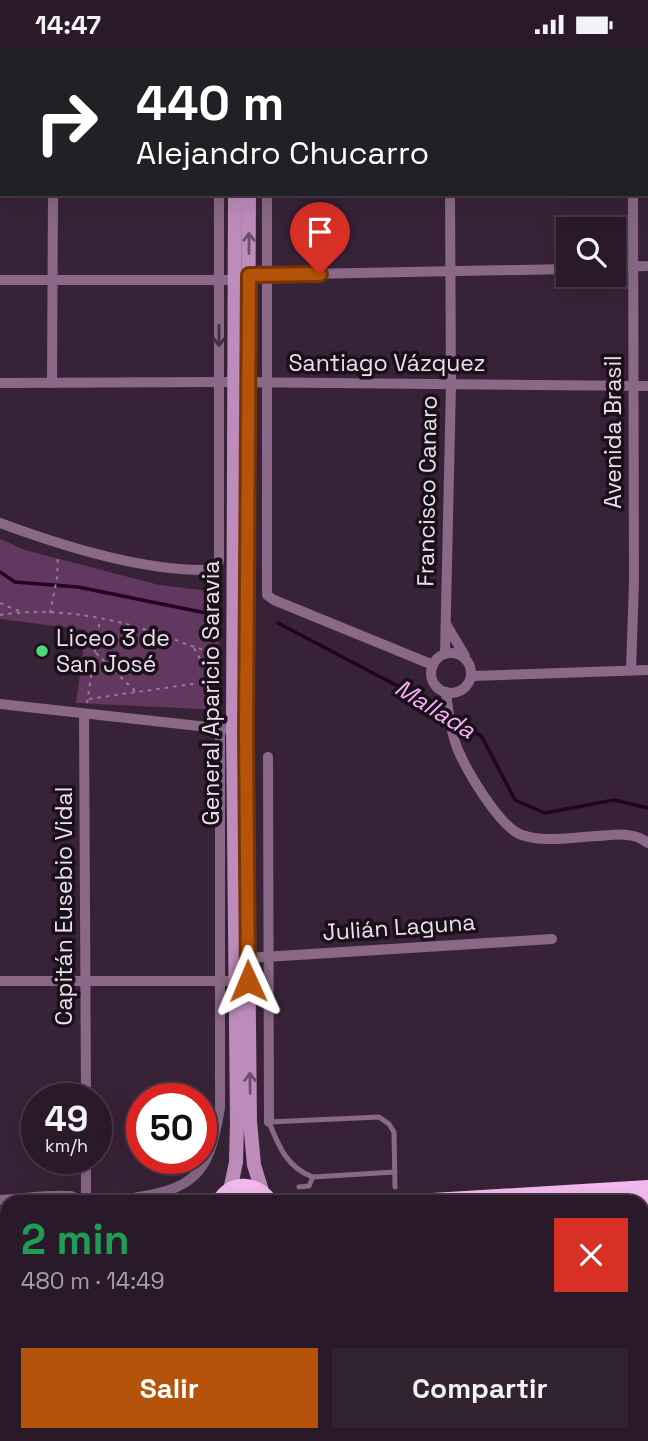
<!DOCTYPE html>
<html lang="es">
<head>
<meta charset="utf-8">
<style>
  :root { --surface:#2a1a29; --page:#322331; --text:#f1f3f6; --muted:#a5a1a8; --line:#463846; --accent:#b45309 }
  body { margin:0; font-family:"Space Grotesk",sans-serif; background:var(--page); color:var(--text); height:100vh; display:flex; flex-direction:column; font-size:26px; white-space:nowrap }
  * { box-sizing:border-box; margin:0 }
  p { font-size:23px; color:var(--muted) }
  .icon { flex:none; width:38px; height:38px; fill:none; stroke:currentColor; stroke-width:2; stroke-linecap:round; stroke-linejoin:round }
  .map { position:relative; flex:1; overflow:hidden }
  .panel { position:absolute; left:0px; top:1146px; width:649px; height:247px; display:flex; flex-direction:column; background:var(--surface); border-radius:21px 21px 0 0; box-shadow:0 7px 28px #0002,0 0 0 2px var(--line) }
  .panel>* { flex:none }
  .hud { position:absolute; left:0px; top:0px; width:649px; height:147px; box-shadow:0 7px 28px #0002,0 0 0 2px var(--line); background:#202124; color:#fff; overflow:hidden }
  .buttons { position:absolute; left:556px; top:168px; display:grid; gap:14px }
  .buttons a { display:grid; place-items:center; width:70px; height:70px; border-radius:0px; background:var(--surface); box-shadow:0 7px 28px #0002,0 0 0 2px var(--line); font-size:35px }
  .speed { position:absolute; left:21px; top:1034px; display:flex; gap:14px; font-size:35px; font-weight:700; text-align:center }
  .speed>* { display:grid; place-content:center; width:91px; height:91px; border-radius:50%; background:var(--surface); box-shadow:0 7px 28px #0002,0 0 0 2px var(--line); line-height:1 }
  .speed small { font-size:18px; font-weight:400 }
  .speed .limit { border:10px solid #d22; background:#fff; color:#111 }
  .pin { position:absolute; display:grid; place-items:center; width:60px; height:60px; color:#fff; margin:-72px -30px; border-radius:50% 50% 50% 0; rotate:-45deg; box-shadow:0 0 7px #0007 }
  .pin .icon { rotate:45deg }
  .me { position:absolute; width:77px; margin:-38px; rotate:359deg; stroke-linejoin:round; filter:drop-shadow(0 0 5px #0008) }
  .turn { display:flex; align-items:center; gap:24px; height:147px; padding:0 21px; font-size:32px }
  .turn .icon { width:91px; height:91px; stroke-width:2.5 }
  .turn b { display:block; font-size:49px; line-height:60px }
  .round { display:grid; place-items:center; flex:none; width:74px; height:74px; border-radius:0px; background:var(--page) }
  .headline { display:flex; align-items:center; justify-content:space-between; height:119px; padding:0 21px }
  h1 { font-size:42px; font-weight:700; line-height:52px; color:#1e9e55 }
  .primary-button { display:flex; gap:14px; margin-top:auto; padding:14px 21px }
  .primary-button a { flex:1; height:80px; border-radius:0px; background:var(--accent); color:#fff; font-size:28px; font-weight:700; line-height:80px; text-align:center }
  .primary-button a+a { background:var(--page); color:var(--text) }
  .status { display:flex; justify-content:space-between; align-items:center; height:49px; padding:0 35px; background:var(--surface); direction:ltr }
  .status svg { height:19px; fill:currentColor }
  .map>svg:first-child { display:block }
</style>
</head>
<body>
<div class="status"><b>14:47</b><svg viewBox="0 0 49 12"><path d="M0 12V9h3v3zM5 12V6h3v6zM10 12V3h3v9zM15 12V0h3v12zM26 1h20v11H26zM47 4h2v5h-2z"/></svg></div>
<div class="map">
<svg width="648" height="1392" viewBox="0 0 648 1392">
  <rect width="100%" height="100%" fill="#382237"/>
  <polygon fill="#623860" points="0,490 25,501 159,536 217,543 221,661 76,654 86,581 0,570"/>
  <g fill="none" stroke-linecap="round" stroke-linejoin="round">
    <g stroke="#230223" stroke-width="3.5">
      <polyline points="0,523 15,533 78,538 221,567"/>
      <polyline points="278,574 445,662"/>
      <polyline points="452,666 482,688 515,751 545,764 614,751 648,759"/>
    </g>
    <g stroke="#907e8f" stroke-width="2" stroke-dasharray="3.5 5" stroke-linecap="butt">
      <polyline points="0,554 21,563"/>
      <polyline points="50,564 57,529 58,505"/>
      <path d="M0 566C62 556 129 572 186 595 197 599 212 603 221 611"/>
      <polyline points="194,599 213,633 219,668"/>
      <polyline points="96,604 135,642"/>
      <polyline points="89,650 219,631"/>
      <polyline points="87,654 100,570"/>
    </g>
    <g stroke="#896987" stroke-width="5">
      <path d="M395 1123 313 1128C287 1119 278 1096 269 1073L379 1068 389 1075 394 1083 395 1138"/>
      <polyline points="299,1138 309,1137 313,1128"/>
      <polyline points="0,1249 7,1249"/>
      <polyline points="0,1371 7,1371"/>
    </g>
    <g stroke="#896987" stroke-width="10">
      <polyline points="632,0 632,2"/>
      <polyline points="54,2 54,0"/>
      <polyline points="220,2 220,0"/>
      <polyline points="267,2 267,0"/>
      <polyline points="450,2 450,0"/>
      <polyline points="590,2 590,0"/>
      <polyline points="0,65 2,65"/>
      <polyline points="267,145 267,546 274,551 433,616"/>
      <polyline points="614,218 648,217"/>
      <polyline points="249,226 569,220"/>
      <polyline points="0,231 234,231"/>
      <polyline points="0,334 219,333 648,337"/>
      <polyline points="52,334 53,145"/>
      <path d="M0 474C62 497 141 522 206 521L212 519 219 512V145"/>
      <polyline points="446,575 465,607"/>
      <circle cx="451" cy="624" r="20"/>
      <polyline points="445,605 451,335 450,145"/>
      <polyline points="631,621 634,532 633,145"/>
      <polyline points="471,627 648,621"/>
      <path d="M446 643C448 662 451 684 458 701 467 722 500 779 522 786 544 794 573 788 597 787 614 786 633 782 648 794"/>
      <polyline points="0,655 226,680"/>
      <polyline points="84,665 86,1050"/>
      <polyline points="268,708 269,1073"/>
      <polyline points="248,909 552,890"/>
      <polyline points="0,932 242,932"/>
      <path d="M0 1151C22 1150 48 1145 70 1147 75 1148 80 1151 85 1151 102 1153 122 1151 139 1148 200 1139 210 1117 220 1059V679"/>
      <polyline points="86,1153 86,1110"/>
    </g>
    <polyline stroke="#896987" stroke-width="12" points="645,1149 648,1190"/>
    <g stroke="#be8cbb" stroke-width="14">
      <polyline points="235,0 235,2"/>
      <polyline points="249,2 249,0"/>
      <polyline points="249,145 246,682 250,1073 254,1116 263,1145"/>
      <polyline points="230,1142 236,1113 237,1074 233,681 235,145"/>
    </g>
    <g stroke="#f2baee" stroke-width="18">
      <path d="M220 1153C233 1133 255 1135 269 1153"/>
      <polyline points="432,1153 648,1140"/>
      <polyline points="642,1155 648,1154"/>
      <polyline points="0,1182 7,1182"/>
      <polyline points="0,1197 7,1197"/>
    </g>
  </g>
  <defs><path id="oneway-shaft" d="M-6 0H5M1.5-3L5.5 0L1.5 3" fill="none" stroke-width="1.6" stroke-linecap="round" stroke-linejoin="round" transform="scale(1.75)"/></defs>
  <g stroke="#6c4e6a">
    <use href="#oneway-shaft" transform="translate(249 194) rotate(-90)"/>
    <use href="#oneway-shaft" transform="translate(250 1034) rotate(-91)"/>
  </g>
  <use stroke="#412f40" href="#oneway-shaft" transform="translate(219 287) rotate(90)"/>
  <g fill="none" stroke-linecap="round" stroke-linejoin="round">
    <defs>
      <polyline id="route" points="248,932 246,682 249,226 320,225"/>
    </defs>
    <use href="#route" stroke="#753606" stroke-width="18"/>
    <use href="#route" stroke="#b45309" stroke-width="12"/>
  </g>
  <circle fill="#4ed675" stroke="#1a1019" stroke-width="2.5" cx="42" cy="602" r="7"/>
  <g text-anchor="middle" stroke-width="7" stroke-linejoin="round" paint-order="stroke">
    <g font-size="23" fill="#eddeec" stroke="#1a1019">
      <text x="387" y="322">Santiago Vázquez</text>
      <text transform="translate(613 383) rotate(-90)" y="8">Avenida Brasil</text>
      <text transform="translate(427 442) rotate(-89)" y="8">Francisco Canaro</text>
      <text transform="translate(211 644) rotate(-90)" y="8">General Aparicio Saravia</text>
      <text transform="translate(64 857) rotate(-90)" y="8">Capitán Eusebio Vidal</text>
      <text transform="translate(399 878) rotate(-4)" y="8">Julián Laguna</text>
    </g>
    <g font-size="23" fill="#eddeec" stroke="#1a1019" text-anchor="start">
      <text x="56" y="597">Liceo 3 de<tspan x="56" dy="26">San José</tspan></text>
    </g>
    <g font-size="24" font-style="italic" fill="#fbaff7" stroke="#1a1019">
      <text transform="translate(435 660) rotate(32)" y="8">Mallada</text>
    </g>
  </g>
</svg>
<div class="buttons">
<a><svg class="icon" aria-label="search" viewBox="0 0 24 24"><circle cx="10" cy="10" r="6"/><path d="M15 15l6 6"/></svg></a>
</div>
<div class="speed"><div>49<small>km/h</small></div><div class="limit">50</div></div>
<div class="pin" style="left:320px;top:225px;background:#d93025"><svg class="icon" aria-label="arrive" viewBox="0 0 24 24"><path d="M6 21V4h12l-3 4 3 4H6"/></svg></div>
<svg class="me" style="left:248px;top:932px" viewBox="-20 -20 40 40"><path d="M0-17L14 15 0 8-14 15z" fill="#b45309" stroke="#fff" stroke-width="4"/></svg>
<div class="hud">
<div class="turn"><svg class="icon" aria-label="right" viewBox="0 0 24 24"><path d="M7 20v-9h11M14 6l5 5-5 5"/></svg><div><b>440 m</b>Alejandro Chucarro</div></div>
</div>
<section class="panel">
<div class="headline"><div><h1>2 min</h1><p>480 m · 14:49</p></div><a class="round" style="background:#d93025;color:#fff"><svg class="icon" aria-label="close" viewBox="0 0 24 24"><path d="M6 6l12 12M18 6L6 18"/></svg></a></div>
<div class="primary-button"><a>Salir</a><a>Compartir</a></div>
</section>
</div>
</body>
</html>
